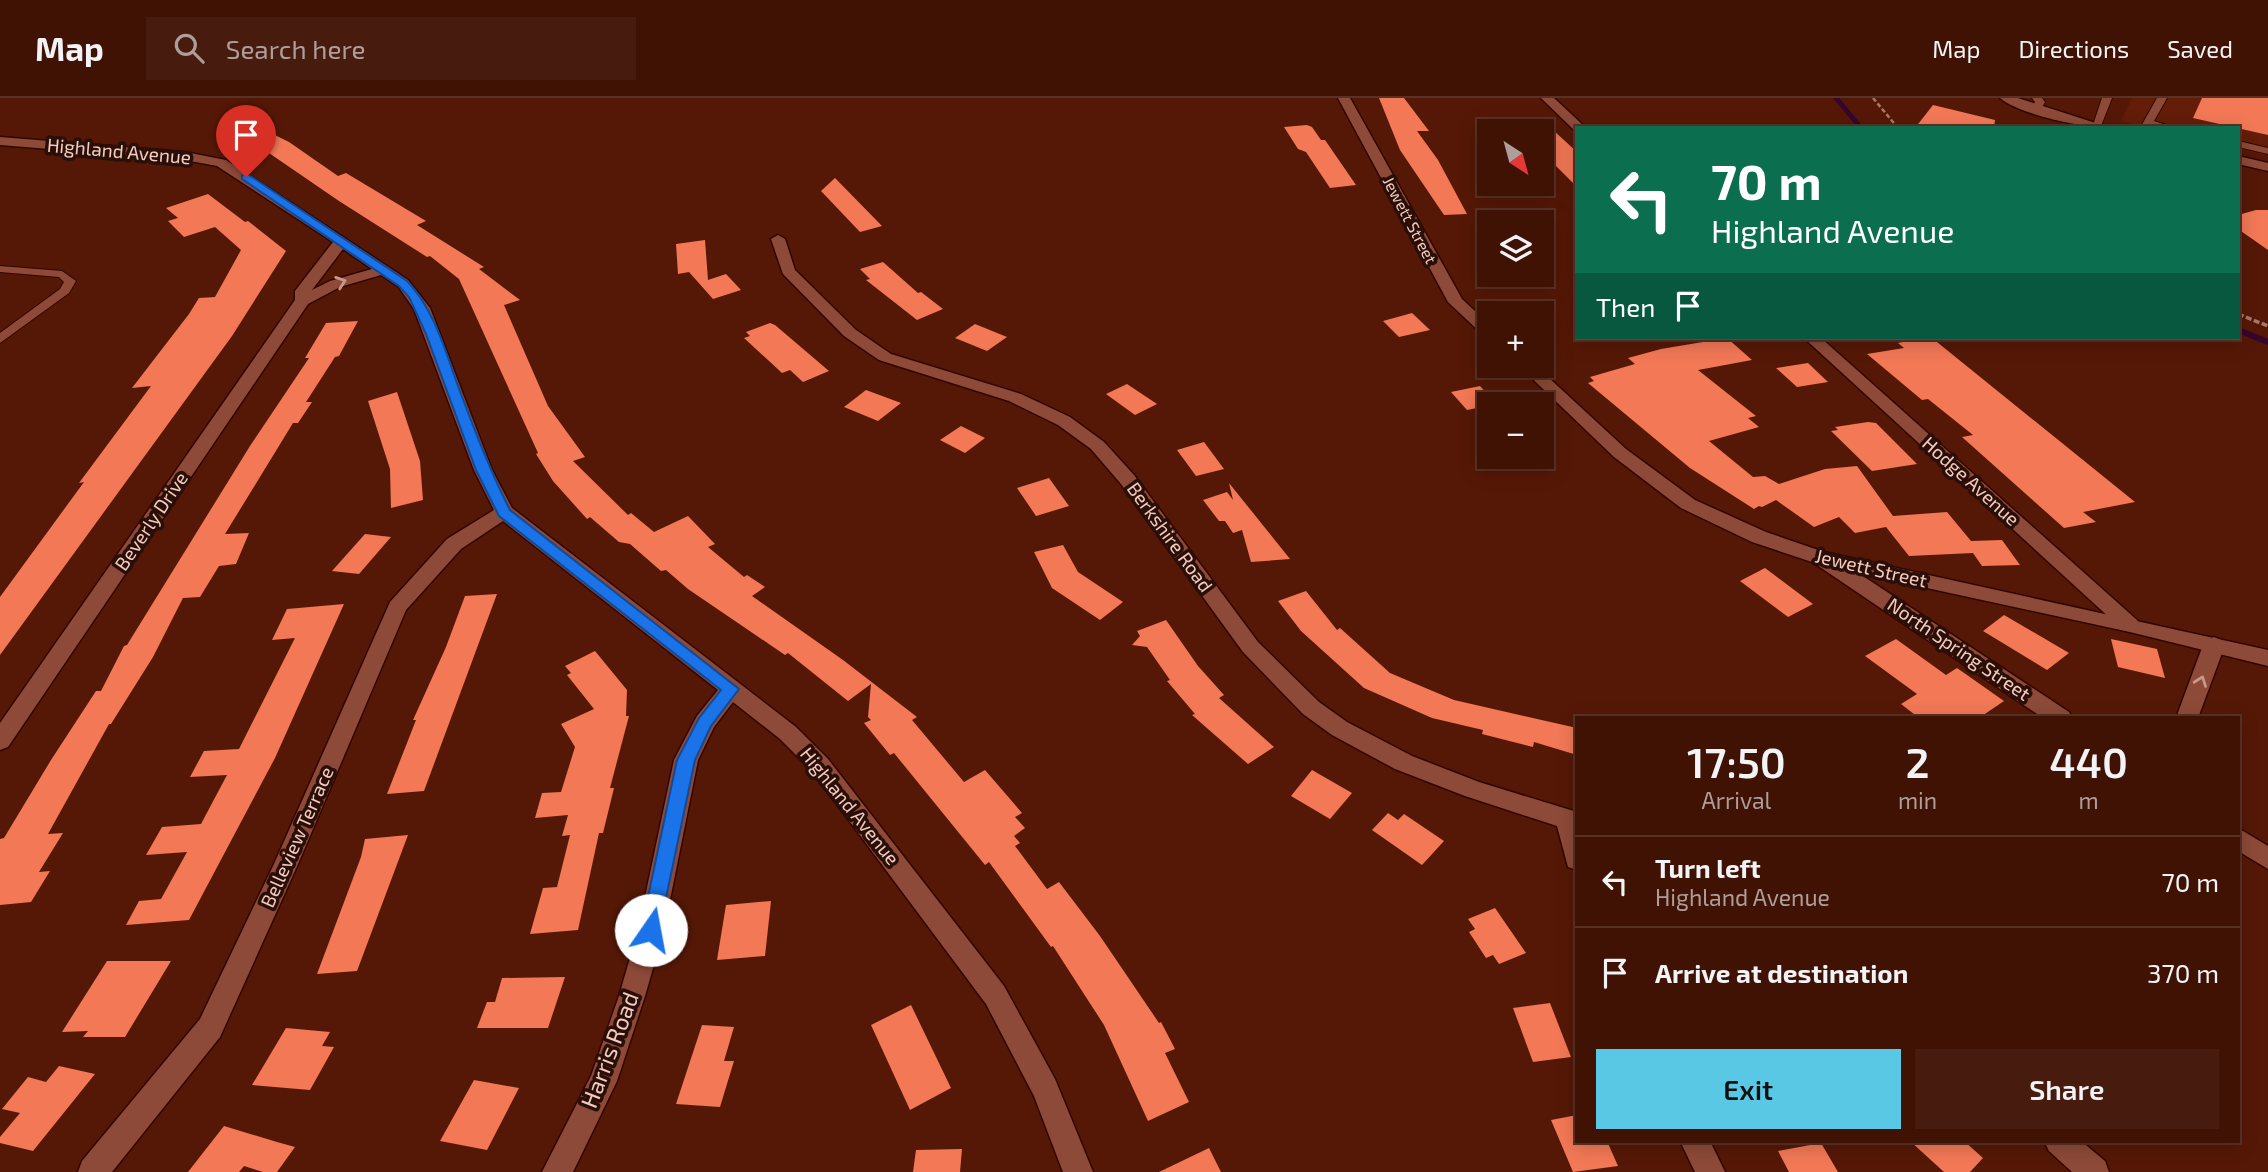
<!DOCTYPE html>
<html lang="en">
<head>
<meta charset="utf-8">
<style>
  :root { --surface:#401204; --page:#471b0e; --text:#f1f3f6; --muted:#ae9e9a; --line:#593226; --accent:#59c8e4 }
  body { margin:0; font-family:"Exo 2",sans-serif; background:var(--page); color:var(--text); height:100vh; display:flex; flex-direction:column; font-size:26px; white-space:nowrap }
  * { box-sizing:border-box; margin:0 }
  p { font-size:23px; color:var(--muted) }
  .icon { flex:none; width:38px; height:38px; fill:none; stroke:currentColor; stroke-width:2; stroke-linecap:round; stroke-linejoin:round }
  .map { position:relative; flex:1; overflow:hidden }
  .side { position:absolute; left:1575px; top:618px; width:665px; height:427px; display:flex; flex-direction:column; background:var(--surface); border-radius:0px; box-shadow:0 4px 18px #0003,0 0 0 2px var(--line) }
  .side>* { flex:none }
  .banner { position:absolute; left:1575px; top:28px; width:665px; height:214px; border-radius:0px; box-shadow:0 4px 18px #0003,0 0 0 2px var(--line); background:#0b6e4f; color:#fff; overflow:hidden }
  .needle { width:46px; rotate:144deg }
  .buttons { position:absolute; left:1477px; top:21px; display:grid; gap:14px }
  .buttons a { display:grid; place-items:center; width:77px; height:77px; border-radius:0px; background:var(--surface); box-shadow:0 4px 18px #0003,0 0 0 2px var(--line); font-size:35px }
  .pin { position:absolute; display:grid; place-items:center; width:60px; height:60px; color:#fff; margin:-72px -30px; border-radius:50% 50% 50% 0; rotate:-45deg; box-shadow:0 0 7px #0007 }
  .pin .icon { rotate:45deg }
  .me { position:absolute; width:77px; margin:-38px; rotate:12deg; stroke-linejoin:round; filter:drop-shadow(0 0 5px #0008) }
  .turn { display:flex; align-items:center; gap:24px; height:147px; padding:0 21px; font-size:32px }
  .turn .icon { width:91px; height:91px; stroke-width:2.5 }
  .turn b { display:block; font-size:49px; line-height:60px }
  .then { display:flex; align-items:center; height:66px; padding:0 21px; background:#0003; gap:14px; font-size:26px }
  .eta { display:flex; justify-content:space-evenly; align-items:center; height:119px; text-align:center }
  .eta b { font-size:42px; font-weight:600; line-height:49px }
  .button { display:flex; gap:14px; margin-top:auto; padding:14px 21px }
  .button a { flex:1; height:80px; border-radius:0px; background:var(--accent); color:#111; font-size:28px; font-weight:600; line-height:80px; text-align:center }
  .button a+a { background:var(--page); color:var(--text) }
  ul { padding:0; list-style:none }
  li { display:flex; align-items:center; gap:21px; height:91px; padding:0 21px; border-top:2px solid var(--line) }
  li div { flex:1 }
  li b { display:block; font-size:26px }
  li em { font-style:normal }
  header { display:flex; align-items:center; gap:42px; box-sizing:border-box; height:98px; padding:0 35px; background:var(--surface); border-bottom:2px solid var(--line) }
  header strong { font-size:33px }
  nav { display:flex; gap:38px; margin-inline-start:auto; font-size:24px }
  .search { width:490px; height:63px; background:var(--page); display:flex; align-items:center; gap:18px; box-sizing:border-box; padding:0 24px; border-radius:0px; color:var(--muted); font-size:26px }
  .map>svg:first-child { display:block }
</style>
</head>
<body>
<header>
<strong>Map</strong>
<div class="search"><svg class="icon" aria-label="search" viewBox="0 0 24 24"><circle cx="10" cy="10" r="6"/><path d="M15 15l6 6"/></svg>Search here</div>
<nav><a>Map</a><a>Directions</a><a>Saved</a></nav>
</header>
<div class="map">
<svg width="2268" height="1074" viewBox="0 0 2268 1074">
  <rect width="100%" height="100%" fill="#561806"/>
  <polygon fill="#631d08" points="2132,0 2268,0 2268,58 2238,51 2238,30 2148,30 2121,23"/>
  <g fill="none" stroke-linecap="round" stroke-linejoin="round">
    <polyline stroke="#37042e" stroke-width="5" points="1836,0 1861,30"/>
    <polyline stroke="#37042e" stroke-width="6" points="2238,232 2268,244"/>
  </g>
  <g fill="#f27856">
    <polygon points="1379,0 1404,0 1429,33 1417,33 1438,62 1467,116 1444,117 1400,52"/>
    <polygon points="2202,0 2268,0 2268,37 2193,20"/>
    <polygon points="1933,7 1995,22 1994,30 1915,30"/>
    <polygon points="240,20 289,44 338,78 346,75 426,123 417,127 484,169 479,171 520,202 504,207 548,308 585,359 573,363 628,417 631,415 654,434 688,418 715,446 708,449 744,479 747,477 765,489 752,498 843,562 917,619 912,622 964,684 985,672 1022,715 1015,719 1025,730 1014,738 1020,745 1015,748 1047,791 1059,784 1100,838 1159,925 1161,924 1175,951 1165,955 1189,1004 1148,1023 1104,927 1053,848 1051,849 989,764 985,767 894,655 890,657 864,625 871,622 868,619 871,586 848,603 788,555 785,557 688,491 666,472 661,473 630,446 619,444 590,419 587,421 553,383 536,356 538,355 459,181 430,158 427,159 339,103 234,31"/>
    <polygon points="1542,22 1577,54 1577,89 1542,54"/>
    <polygon points="1307,27 1312,29 1321,42 1325,42 1356,87 1330,90 1306,54 1298,51 1284,29"/>
    <polygon points="835,80 882,128 860,134 821,93"/>
    <polygon points="208,96 245,124 248,123 286,153 232,238 0,557 0,499 84,384 79,385 151,288 132,290 189,216 199,200 215,199 241,152 215,129 184,139 168,123 178,120 166,110"/>
    <polygon points="2256,112 2268,112 2268,152 2238,131 2238,117"/>
    <polygon points="705,142 708,182 726,176 741,192 713,201 689,174 678,176 676,146"/>
    <polygon points="883,164 918,195 921,194 943,211 917,222 866,182 870,181 860,171"/>
    <polygon points="1412,215 1430,232 1399,239 1383,223"/>
    <polygon points="358,223 339,258 335,259 306,304 312,304 298,325 293,325 225,436 249,435 236,466 219,468 200,499 183,500 153,559 111,626 109,626 48,736 63,735 39,774 50,773 31,804 0,807 0,741 4,740 51,662 96,593 101,593 124,548 127,547 250,348 309,260 305,260 326,225"/>
    <polygon points="770,225 775,227 829,273 803,284 790,272 782,275 744,240 750,238 746,234"/>
    <polygon points="975,226 1007,239 987,253 955,240"/>
    <polygon points="1727,240 1752,262 1698,272 1756,318 1748,320 1759,329 1709,343 1753,379 1765,378 1779,386 1825,371 1857,368 1893,418 1947,414 1971,443 2002,442 2020,467 1982,468 1973,455 1909,458 1886,429 1855,435 1839,419 1814,429 1776,402 1762,409 1759,408 1754,411 1690,370 1588,285 1594,283 1590,279 1635,266 1628,260 1661,251"/>
    <polygon points="1923,240 1932,240 2135,404 2083,414 2096,424 2064,430 1962,339 1973,337 1928,301 1922,302 1867,256 1904,250 1898,245"/>
    <polygon points="1808,265 1828,284 1797,289 1776,270"/>
    <polygon points="1127,286 1157,306 1135,317 1106,296"/>
    <polygon points="1480,288 1496,306 1467,312 1451,294"/>
    <polygon points="866,292 901,305 878,323 844,309"/>
    <polygon points="397,294 420,363 423,402 391,410 390,371 368,303"/>
    <polygon points="1868,324 1876,325 1917,366 1872,373 1831,333 1838,332 1835,329"/>
    <polygon points="961,328 985,340 965,355 940,342"/>
    <polygon points="1204,344 1224,371 1196,378 1177,352"/>
    <polygon points="1049,380 1069,408 1036,418 1017,390"/>
    <polygon points="1229,385 1290,461 1251,464 1242,432 1233,435 1225,423 1219,423 1203,402 1227,394 1233,402"/>
    <polygon points="365,436 391,439 359,476 332,473"/>
    <polygon points="1063,447 1078,474 1123,504 1100,522 1052,490 1034,454"/>
    <polygon points="1765,470 1813,506 1788,519 1740,483"/>
    <polygon points="1306,493 1337,532 1340,530 1390,575 1454,602 1577,630 1577,657 1534,644 1533,649 1482,636 1483,632 1432,620 1364,590 1301,533 1278,503"/>
    <polygon points="497,496 424,693 387,696 416,622 413,622 446,549 465,498"/>
    <polygon points="344,506 275,660 189,822 126,827 139,803 161,801 187,754 146,757 162,729 201,726 227,677 190,679 204,653 239,651 295,540 272,542 287,511"/>
    <polygon points="2004,517 2069,555 2047,572 1983,533"/>
    <polygon points="1166,522 1198,568 1224,597 1219,600 1274,649 1248,666 1192,617 1195,616 1167,583 1170,582 1147,549 1132,547 1140,538 1137,533"/>
    <polygon points="1896,541 1946,577 1957,570 2004,603 1979,620 1919,620 1901,606 1917,596 1865,558"/>
    <polygon points="2111,541 2157,551 2165,580 2118,569"/>
    <polygon points="595,553 627,592 626,618 629,618 610,690 614,690 603,735 599,735 578,832 530,836 543,790 557,789 570,737 562,738 568,717 535,720 542,695 561,694 575,649 561,626 594,611 567,577 571,575 565,568"/>
    <polygon points="1312,672 1352,695 1330,721 1291,698"/>
    <polygon points="1388,715 1398,722 1404,716 1444,743 1422,767 1372,732"/>
    <polygon points="408,737 357,873 317,876 361,759 365,741"/>
    <polygon points="771,803 765,858 717,862 726,807"/>
    <polygon points="1495,810 1526,855 1499,866 1493,857 1486,860 1469,834 1475,831 1468,821"/>
    <polygon points="107,863 171,863 125,939 83,939 88,933 62,934"/>
    <polygon points="565,879 548,930 477,930 487,904 495,904 502,880"/>
    <polygon points="1550,905 1571,959 1533,964 1513,910"/>
    <polygon points="911,907 951,990 910,1012 871,927"/>
    <polygon points="702,927 734,929 724,963 734,963 720,1009 676,1006"/>
    <polygon points="286,930 330,934 322,948 334,949 310,992 252,987"/>
    <polygon points="59,968 95,976 33,1053 0,1045 0,1039 20,1015 2,1011 28,979 46,984"/>
    <polygon points="474,982 519,990 487,1052 440,1043"/>
    <polygon points="1577,1017 1577,1043 1607,1043 1618,1068 1573,1074 1551,1022"/>
    <polygon points="224,1028 277,1044 295,1049 277,1074 263,1074 244,1068 239,1074 188,1074"/>
    <polygon points="1910,1043 1964,1043 1983,1060 1970,1074 1944,1074"/>
    <polygon points="1821,1045 1838,1074 1789,1074 1778,1053"/>
    <polygon points="1209,1050 1221,1074 1159,1074"/>
    <polygon points="962,1051 960,1074 913,1074 916,1052"/>
  </g>
  <g fill="none" stroke-linecap="round" stroke-linejoin="round">
    <defs>
      <g id="lane">
        <polygon points="2032,0 2042,0 2045,4 2040,13 2032,11 2035,4"/>
        <polygon points="2102,0 2112,0 2101,28 2092,30"/>
        <polygon points="2157,0 2167,0 2154,23 2175,30 2140,30"/>
        <polygon points="2238,43 2268,50 2268,56 2238,49"/>
        <polygon points="0,168 62,173 76,183 69,195 0,245 0,235 60,191 64,184 59,179 0,174"/>
      </g>
      <g id="street">
        <polygon points="1541,0 1554,0 1586,30 1577,30 1575,33"/>
        <path d="M0 39 185 54 226 62 408 182 430 210 492 372 512 410 796 629 828 661 1004 888 1055 981 1093 1074H1063L1034 998 986 906 812 673 780 641 733 604 714 629 698 662 664 832 645 898 617 983 573 1074H542L591 978 619 898 638 832 674 662 697 618 718 592 503 423 461 451 406 512 298 766 220 939 112 1074H78L82 1063 200 921 274 766 390 504 447 441 494 412 474 372 414 211 398 188 381 177 340 189 308 206 8 649 0 652V625L295 202V193L333 144 217 68 185 62 0 47ZM343 151 372 171 330 183 312 192Z"/>
        <polygon points="778,137 785,141 795,172 856,232 891,256 1021,296 1070,319 1104,344 1134,377 1258,544 1319,604 1347,624 1412,658 1479,684 1577,714 1577,772 1568,769 1557,728 1465,698 1395,671 1332,637 1303,616 1243,554 1121,386 1091,351 1058,327 1009,303 879,262 844,238 783,176 771,141"/>
        <polygon points="1804,240 1821,240 2137,522 2140,527 2137,532 2130,534 2123,532"/>
        <polygon points="1821,453 1828,455 2069,614 2072,620 2043,620 1814,465 1811,460 1814,455"/>
        <polygon points="2214,539 2221,542 2225,547 2198,620 2176,620 2203,547 2207,542"/>
        <polygon points="2238,730 2268,748 2268,771 2238,753"/>
        <polygon points="1680,1043 1710,1043 1725,1074 1695,1074"/>
        <polygon points="2044,1043 2081,1043 2105,1063 2109,1074 2072,1074 2049,1053"/>
      </g>
      <g id="secondary">
        <polygon points="1338,0 1350,0 1462,201 1489,226 1489,239 1483,237 1448,204"/>
        <path d="M2000 0H2018L2111 30C2084 30 2020 17 2000 0Z"/>
        <polygon points="2238,58 2268,65 2268,73 2238,66"/>
        <polygon points="1519,268 1536,268 1626,351 1695,402 1766,434 1824,454 2268,552 2268,568 2130,534 1821,467 1752,444 1681,410 1614,359"/>
      </g>
    </defs>
    <use href="#lane" stroke="#330500" stroke-width="2"/>
    <use href="#street" stroke="#330500" stroke-width="3"/>
    <use href="#secondary" stroke="#330500" stroke-width="3"/>
    <polyline stroke="#a97668" stroke-width="2.5" stroke-dasharray="4.5 2.5" stroke-linecap="butt" points="1873,0 1898,30"/>
    <polyline stroke="#a97668" stroke-width="3.5" stroke-dasharray="6 2.5" stroke-linecap="butt" points="2238,216 2268,228"/>
    <use href="#lane" fill="#8d4a38" fill-rule="evenodd"/>
    <use href="#street" fill="#8d4a38" fill-rule="evenodd"/>
    <use href="#secondary" fill="#8d4a38" fill-rule="evenodd"/>
  </g>
  <defs><path id="oneway-chevron" d="M-2-3.5L2.5 0L-2 3.5" fill="none" stroke-width="1.6" stroke-linecap="round" stroke-linejoin="round" transform="scale(1.75)"/></defs>
  <g stroke="#ca978a">
    <use href="#oneway-chevron" transform="translate(341 184) rotate(-19)"/>
    <use href="#oneway-chevron" transform="translate(2201 583) rotate(-70)"/>
  </g>
  <path fill="#1a73e8" stroke="#114b97" stroke-width="2" d="M242 77H249L407 183C434 211 445 252 458 288 474 330 489 371 510 412L739 591 711 628 695 662 658 838 651 840 644 838 641 832 677 662 699 620 721 592 499 418 476 372 426 236 409 199 399 188 242 81Z"/>
  <g text-anchor="middle" stroke-width="7" stroke-linejoin="round" paint-order="stroke">
    <g font-size="16" fill="#f3cbc0" stroke="#2a0f08">
      <text transform="translate(1410 122) rotate(62)" y="6">Jewett Street</text>
    </g>
    <g font-size="19" fill="#f3cbc0" stroke="#2a0f08">
      <text transform="translate(119 53) rotate(5)" y="7">Highland Avenue</text>
      <text transform="translate(1971 383) rotate(42)" y="7">Hodge Avenue</text>
      <text transform="translate(151 423) rotate(-56)" y="7">Beverly Drive</text>
      <text transform="translate(1170 439) rotate(54)" y="7">Berkshire Road</text>
      <text transform="translate(1871 470) rotate(13)" y="7">Jewett Street</text>
      <text transform="translate(1959 551) rotate(34)" y="7">North Spring Street</text>
      <text transform="translate(850 708) rotate(51)" y="7">Highland Avenue</text>
      <text transform="translate(297 739) rotate(-66)" y="7">Belleview Terrace</text>
    </g>
    <g font-size="23" fill="#f3cbc0" stroke="#2a0f08">
      <text transform="translate(610 952) rotate(-69)" y="8">Harris Road</text>
    </g>
  </g>
</svg>
<div class="buttons">
<a><svg class="needle" viewBox="-14 -14 28 28"><path d="M0-13l5 13h-10z" fill="#e53935"/><path d="M0 13l5-13h-10z" fill="#ae9e9a"/></svg></a>
<a><svg class="icon" aria-label="layers" viewBox="0 0 24 24"><path d="M12 4l9 5-9 5-9-5zM3 14l9 5 9-5"/></svg></a>
<a>+</a>
<a>−</a>
</div>
<div class="pin" style="left:246px;top:79px;background:#d93025"><svg class="icon" aria-label="arrive" viewBox="0 0 24 24"><path d="M6 21V4h12l-3 4 3 4H6"/></svg></div>
<svg class="me" style="left:651px;top:832px" viewBox="-20 -20 40 40"><circle r="19" fill="#fff"/><path d="M0-13L10 11 0 6-10 11z" fill="#1a73e8"/></svg>
<div class="banner">
<div class="turn"><svg class="icon" aria-label="left" viewBox="0 0 24 24"><path d="M17 20v-9H6M10 6l-5 5 5 5"/></svg><div><b>70 m</b>Highland Avenue</div></div>
<div class="then">Then<svg class="icon" aria-label="arrive" viewBox="0 0 24 24"><path d="M6 21V4h12l-3 4 3 4H6"/></svg></div>
</div>
<section class="side">
<div class="eta">
<div><b>17:50</b><p>Arrival</p></div>
<div><b>2</b><p>min</p></div>
<div><b>440</b><p>m</p></div>
</div>
<ul>
<li><svg class="icon" aria-label="left" viewBox="0 0 24 24"><path d="M17 20v-9H6M10 6l-5 5 5 5"/></svg><div><b>Turn left</b><p>Highland Avenue</p></div><em>70 m</em></li>
<li><svg class="icon" aria-label="arrive" viewBox="0 0 24 24"><path d="M6 21V4h12l-3 4 3 4H6"/></svg><div><b>Arrive at destination</b></div><em>370 m</em></li>
</ul>
<div class="button"><a>Exit</a><a>Share</a></div>
</section>
</div>
</body>
</html>
